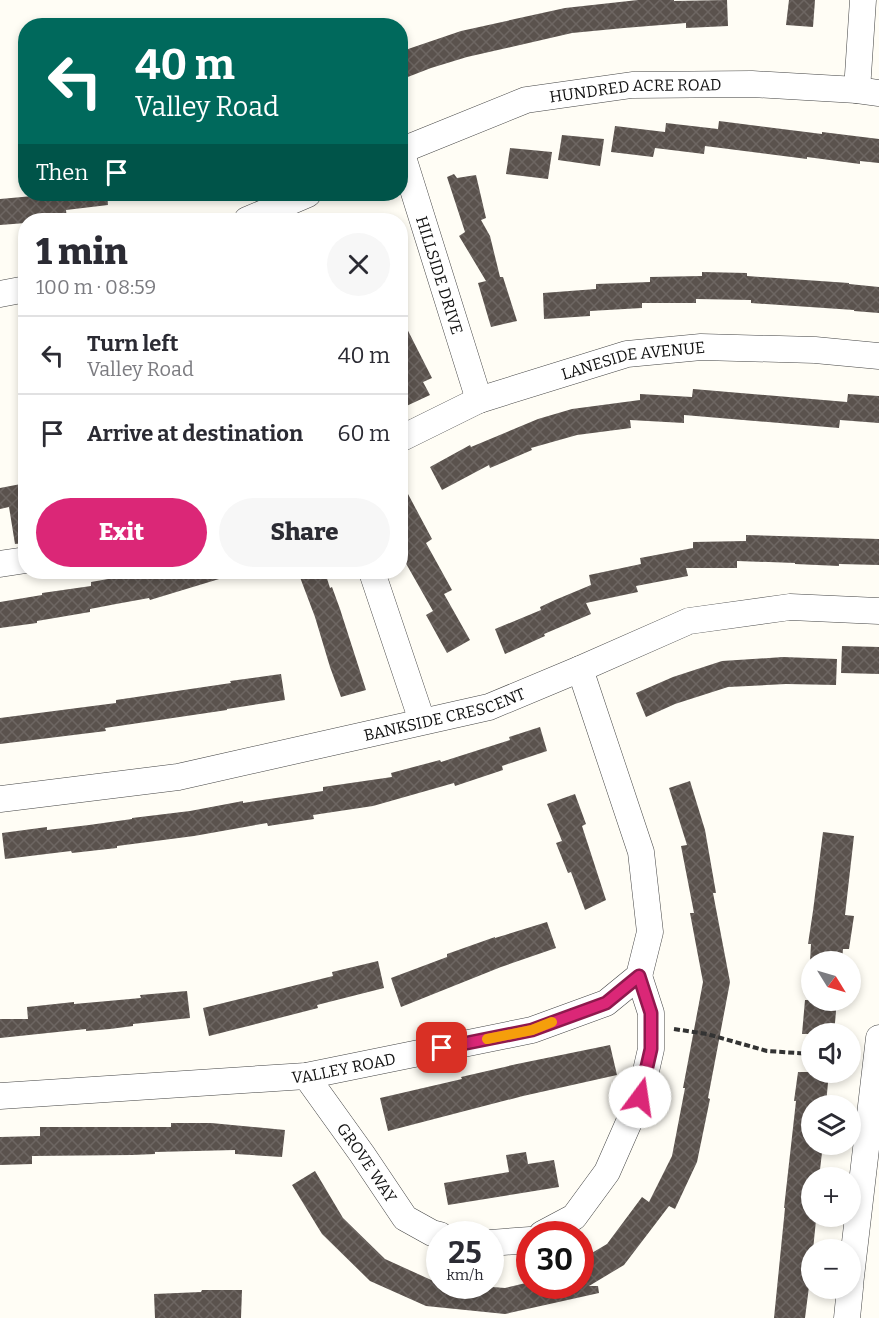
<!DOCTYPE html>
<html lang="en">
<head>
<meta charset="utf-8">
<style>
  :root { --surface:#fff; --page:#f7f7f7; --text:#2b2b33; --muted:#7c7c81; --line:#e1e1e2; --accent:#db2777 }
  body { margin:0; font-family:Bitter,serif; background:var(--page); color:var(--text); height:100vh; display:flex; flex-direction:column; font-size:22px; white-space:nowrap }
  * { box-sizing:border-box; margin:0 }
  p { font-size:20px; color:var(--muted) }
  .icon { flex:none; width:33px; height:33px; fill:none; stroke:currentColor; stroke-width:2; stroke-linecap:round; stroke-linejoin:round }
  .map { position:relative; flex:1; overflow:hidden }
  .details { position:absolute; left:18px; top:213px; width:390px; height:366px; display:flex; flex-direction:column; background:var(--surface); border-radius:24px; box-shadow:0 3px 9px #0003 }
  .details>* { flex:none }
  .hud { position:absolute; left:18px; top:18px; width:390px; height:183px; border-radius:24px; box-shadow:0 3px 9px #0003; background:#00695c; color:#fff; overflow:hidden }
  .needle { width:39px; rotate:127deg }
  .buttons { position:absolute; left:801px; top:951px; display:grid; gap:12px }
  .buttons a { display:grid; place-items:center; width:60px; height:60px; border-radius:50%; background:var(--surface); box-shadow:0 3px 9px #0003; font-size:30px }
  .speed { position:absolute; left:426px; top:1221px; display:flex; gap:12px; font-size:30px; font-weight:700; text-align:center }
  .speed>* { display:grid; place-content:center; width:78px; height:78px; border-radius:50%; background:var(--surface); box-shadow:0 3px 9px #0003; line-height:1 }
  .speed small { font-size:15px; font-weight:400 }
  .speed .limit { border:9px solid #d22; background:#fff; color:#111 }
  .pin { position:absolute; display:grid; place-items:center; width:51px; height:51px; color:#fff; margin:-26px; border-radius:12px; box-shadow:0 3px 9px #0006 }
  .me { position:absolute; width:66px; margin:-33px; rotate:14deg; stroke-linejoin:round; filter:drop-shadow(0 0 4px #0008) }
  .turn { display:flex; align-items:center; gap:21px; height:126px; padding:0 18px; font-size:27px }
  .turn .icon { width:78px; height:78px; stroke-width:2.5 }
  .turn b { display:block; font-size:42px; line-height:51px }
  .then { display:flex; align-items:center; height:57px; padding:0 18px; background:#0003; gap:12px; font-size:22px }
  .round { display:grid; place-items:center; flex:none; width:63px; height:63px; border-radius:32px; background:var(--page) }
  .summary { display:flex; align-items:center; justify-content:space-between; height:102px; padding:0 18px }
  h1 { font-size:36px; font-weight:800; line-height:45px }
  .primary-button { display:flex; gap:12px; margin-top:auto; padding:12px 18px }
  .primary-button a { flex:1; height:69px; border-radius:36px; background:var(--accent); color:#fff; font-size:24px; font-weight:800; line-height:69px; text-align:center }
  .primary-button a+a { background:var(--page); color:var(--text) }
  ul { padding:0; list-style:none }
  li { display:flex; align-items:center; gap:18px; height:78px; padding:0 18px; border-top:2px solid var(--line) }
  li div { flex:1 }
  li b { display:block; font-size:22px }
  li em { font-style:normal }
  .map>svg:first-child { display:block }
</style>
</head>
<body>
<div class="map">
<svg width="879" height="1318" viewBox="0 0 879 1318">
  <defs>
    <pattern id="building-cross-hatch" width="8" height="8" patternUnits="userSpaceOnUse" patternTransform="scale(1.5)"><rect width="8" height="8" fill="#5a524d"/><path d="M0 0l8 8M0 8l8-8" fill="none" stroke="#6d6662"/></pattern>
  </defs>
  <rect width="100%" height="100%" fill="#fffdf5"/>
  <g fill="url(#building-cross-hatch)">
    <polygon points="638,0 674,0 674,1 727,0 728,26 686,28 686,23 624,28 572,33 467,57 431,68 400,80 400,52 411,48 461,31 565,8"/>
    <polygon points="789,0 815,0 813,27 786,25"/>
    <polygon points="719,121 822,134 822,132 879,139 879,163 860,161 860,164 807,157 807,159 705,146 704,154 655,148 653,157 611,152 615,126 665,132 666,123 718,129"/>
    <polygon points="562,135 604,139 600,166 558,160"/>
    <polygon points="510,148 552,152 548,179 506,174"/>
    <polygon points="454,174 457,178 476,175 486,218 481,220 490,236 500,277 503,277 517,321 491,327 478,283 486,281 459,236 465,232 447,177"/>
    <polygon points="44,194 107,194 108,205 66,210 67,219 26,220 26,223 0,225 0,199 44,195"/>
    <polygon points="702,272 747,273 747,276 849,283 849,284 879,287 879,313 854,311 854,310 751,303 751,300 696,299 696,303 642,303 642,308 590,311 590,316 544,319 543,293 596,289 596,284 650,282 650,277 702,276"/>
    <polygon points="400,315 432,378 423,382 430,395 400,409"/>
    <polygon points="693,389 847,402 848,394 879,396 879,423 840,420 839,428 684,415 684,423 630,420 631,428 577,435 531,448 532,450 490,468 489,465 442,490 430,467 470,445 471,447 538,419 572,409 640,400 640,394 692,397"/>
    <polygon points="400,479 432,539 426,543 452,590 444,594 470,640 447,653 426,615 433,611 400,553"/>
    <polygon points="26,483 26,543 15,544 9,507 0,509 0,488"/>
    <polygon points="746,535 879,539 879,565 839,564 839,566 795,564 795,563 737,561 737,568 686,568 688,576 636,586 638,592 586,603 591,614 544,634 545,636 505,654 495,629 541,610 540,607 555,600 591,585 589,575 641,564 640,558 693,548 693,542 746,541"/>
    <polygon points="148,572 228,572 229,576 150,600 149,598 116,604 90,609 90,612 37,621 37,623 0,628 0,602 42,595 42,593 91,586 91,582"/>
    <polygon points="298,572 325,572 330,588 332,587 340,609 366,690 341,697 330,667 315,617"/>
    <polygon points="842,646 879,647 879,674 841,673"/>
    <polygon points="783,657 837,659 836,685 786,684 728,687 675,704 646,717 636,693 673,677 722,661"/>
    <polygon points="281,674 285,700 227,709 227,710 105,728 106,731 0,744 0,718 116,703 116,700 231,683 230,681"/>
    <polygon points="540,727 547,751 502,766 503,770 455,786 454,783 373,806 313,815 314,819 268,826 267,823 194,836 117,846 117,848 72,853 71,851 5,859 2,833 47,827 47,830 89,825 132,819 132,818 190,811 243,801 243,803 323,791 323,787 392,777 391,773 440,760 441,762 510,740 509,737"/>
    <polygon points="690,781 705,830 716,893 713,893 730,982 708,1098 710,1099 697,1162 675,1209 669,1206 624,1265 589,1286 598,1286 599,1293 505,1314 426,1306 370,1281 322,1234 292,1185 315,1171 343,1218 385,1259 440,1284 440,1286 480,1286 505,1288 530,1282 530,1286 580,1286 580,1260 607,1244 642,1197 649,1202 672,1156 685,1088 683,1088 703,982 690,913 694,913 681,846 687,845 669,788"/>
    <polygon points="575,794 586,824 582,826 606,900 585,910 571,872 568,873 556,843 562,841 547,804"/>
    <polygon points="823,832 854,836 845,915 854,916 849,949 843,949 842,962 810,962 811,944 808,944 813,911"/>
    <polygon points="547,922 556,948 501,967 401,1007 391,978 447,957 447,954 495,937 495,938"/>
    <polygon points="378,961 384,988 317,1005 318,1008 209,1036 203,1008 333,976 332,972"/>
    <polygon points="187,991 190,1018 133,1024 133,1026 110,1029 86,1031 86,1029 0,1038 0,1019 28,1019 27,1007 74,1002 74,1004 108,1001 141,998 140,995"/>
    <polygon points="805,1000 837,1000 834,1034 802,1034"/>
    <polygon points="610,1045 617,1075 523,1096 388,1131 380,1098 462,1079 461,1077 517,1064"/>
    <polygon points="798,1072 829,1072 826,1104 812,1103 812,1144 823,1144 819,1178 812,1178 812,1219 816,1220 813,1250 812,1250 812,1263 805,1318 774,1318 785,1208 784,1208 796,1101 794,1101"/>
    <polygon points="171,1123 211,1123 285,1130 282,1157 235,1154 235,1150 155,1152 155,1154 132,1155 32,1156 32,1164 0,1165 0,1137 40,1136 40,1127 171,1127"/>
    <polygon points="526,1152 528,1164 554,1160 559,1187 448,1205 444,1183 509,1172 506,1155"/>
    <polygon points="202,1290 242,1290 241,1318 155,1318 154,1294 201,1292"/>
  </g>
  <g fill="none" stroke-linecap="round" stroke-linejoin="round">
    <defs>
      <g id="street">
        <polyline points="857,90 863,0"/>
        <path id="s1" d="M400 151 526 100 632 85 752 84 857 90 879 93"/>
        <path id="s2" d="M401 151 479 400"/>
        <polyline points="247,220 308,194"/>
        <polyline points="0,294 26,289"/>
        <path id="s3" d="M400 439 479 400 627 354 701 347 815 350 879 356"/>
        <polyline points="0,564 26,560"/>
        <polyline points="372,572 422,721"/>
        <path id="s4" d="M0 799 178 777 489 707 580 669 689 621 790 607 879 611"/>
        <path id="s5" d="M306 1076 362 1154 405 1218 432 1233 440 1235"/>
        <path id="s6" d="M0 1096 306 1076 532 1030 606 1003 639 976 650 932 641 852 580 669"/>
        <polyline points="542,1234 574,1217 607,1172 640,1097 651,1049 651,1013 639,976"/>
        <polyline points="490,1243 530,1240"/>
        <polyline points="850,1285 879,1038"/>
        <polyline points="847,1318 850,1288"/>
      </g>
    </defs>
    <use href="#street" stroke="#444" stroke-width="27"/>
    <polyline stroke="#333" stroke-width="4" stroke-dasharray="6 3" stroke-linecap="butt" points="674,1029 707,1034 767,1051 812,1054"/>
    <use href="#street" stroke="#fff" stroke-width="26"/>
  </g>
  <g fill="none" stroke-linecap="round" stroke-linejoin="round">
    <defs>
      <polyline id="route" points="442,1048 532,1030 606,1003 639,976 651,1013 651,1049 640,1097"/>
    </defs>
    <use href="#route" stroke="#8e194d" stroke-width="15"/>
    <use href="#route" stroke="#db2777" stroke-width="10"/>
    <polyline stroke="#f59e0b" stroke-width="10" points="487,1039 532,1030 552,1022"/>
  </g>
  <g text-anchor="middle" stroke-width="6" stroke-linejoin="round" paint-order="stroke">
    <g font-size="16" fill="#111" stroke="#fff">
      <text dy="6" stroke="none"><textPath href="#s1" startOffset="246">HUNDRED ACRE ROAD</textPath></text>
      <text dy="6" stroke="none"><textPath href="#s2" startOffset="130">HILLSIDE DRIVE</textPath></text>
      <text dy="6" stroke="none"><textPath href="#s3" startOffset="248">LANESIDE AVENUE</textPath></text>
      <text dy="6" stroke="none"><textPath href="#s4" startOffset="453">BANKSIDE CRESCENT</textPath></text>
      <text dy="6" stroke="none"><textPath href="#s6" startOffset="345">VALLEY ROAD</textPath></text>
      <text dy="6" stroke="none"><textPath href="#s5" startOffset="106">GROVE WAY</textPath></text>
    </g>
  </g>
</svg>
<div class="buttons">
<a><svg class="needle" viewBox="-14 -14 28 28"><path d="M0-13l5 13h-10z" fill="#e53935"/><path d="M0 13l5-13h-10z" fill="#7c7c81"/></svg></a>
<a><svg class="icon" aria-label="sound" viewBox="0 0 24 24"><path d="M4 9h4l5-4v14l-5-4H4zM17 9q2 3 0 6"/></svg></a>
<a><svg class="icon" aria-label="layers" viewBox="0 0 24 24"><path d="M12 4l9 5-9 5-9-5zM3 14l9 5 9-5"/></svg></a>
<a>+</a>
<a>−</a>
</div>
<div class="speed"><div>25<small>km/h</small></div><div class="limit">30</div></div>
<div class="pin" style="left:442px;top:1048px;background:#d93025"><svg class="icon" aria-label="arrive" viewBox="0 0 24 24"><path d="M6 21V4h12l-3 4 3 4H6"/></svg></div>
<svg class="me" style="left:640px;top:1097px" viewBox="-20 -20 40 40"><circle r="19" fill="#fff"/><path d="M0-13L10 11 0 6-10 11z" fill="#db2777"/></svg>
<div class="hud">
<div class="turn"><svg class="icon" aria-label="left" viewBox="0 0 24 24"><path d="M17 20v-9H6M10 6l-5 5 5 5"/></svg><div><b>40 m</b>Valley Road</div></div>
<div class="then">Then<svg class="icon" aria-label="arrive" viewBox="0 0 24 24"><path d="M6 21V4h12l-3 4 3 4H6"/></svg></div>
</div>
<section class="details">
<div class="summary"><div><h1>1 min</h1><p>100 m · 08:59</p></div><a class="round"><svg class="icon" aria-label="close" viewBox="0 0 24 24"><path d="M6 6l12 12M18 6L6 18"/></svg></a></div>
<ul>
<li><svg class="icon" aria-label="left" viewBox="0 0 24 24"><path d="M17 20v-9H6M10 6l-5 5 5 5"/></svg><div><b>Turn left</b><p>Valley Road</p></div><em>40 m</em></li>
<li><svg class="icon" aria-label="arrive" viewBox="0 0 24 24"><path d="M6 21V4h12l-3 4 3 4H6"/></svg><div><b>Arrive at destination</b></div><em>60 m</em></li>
</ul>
<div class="primary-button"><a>Exit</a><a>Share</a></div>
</section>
</div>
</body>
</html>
